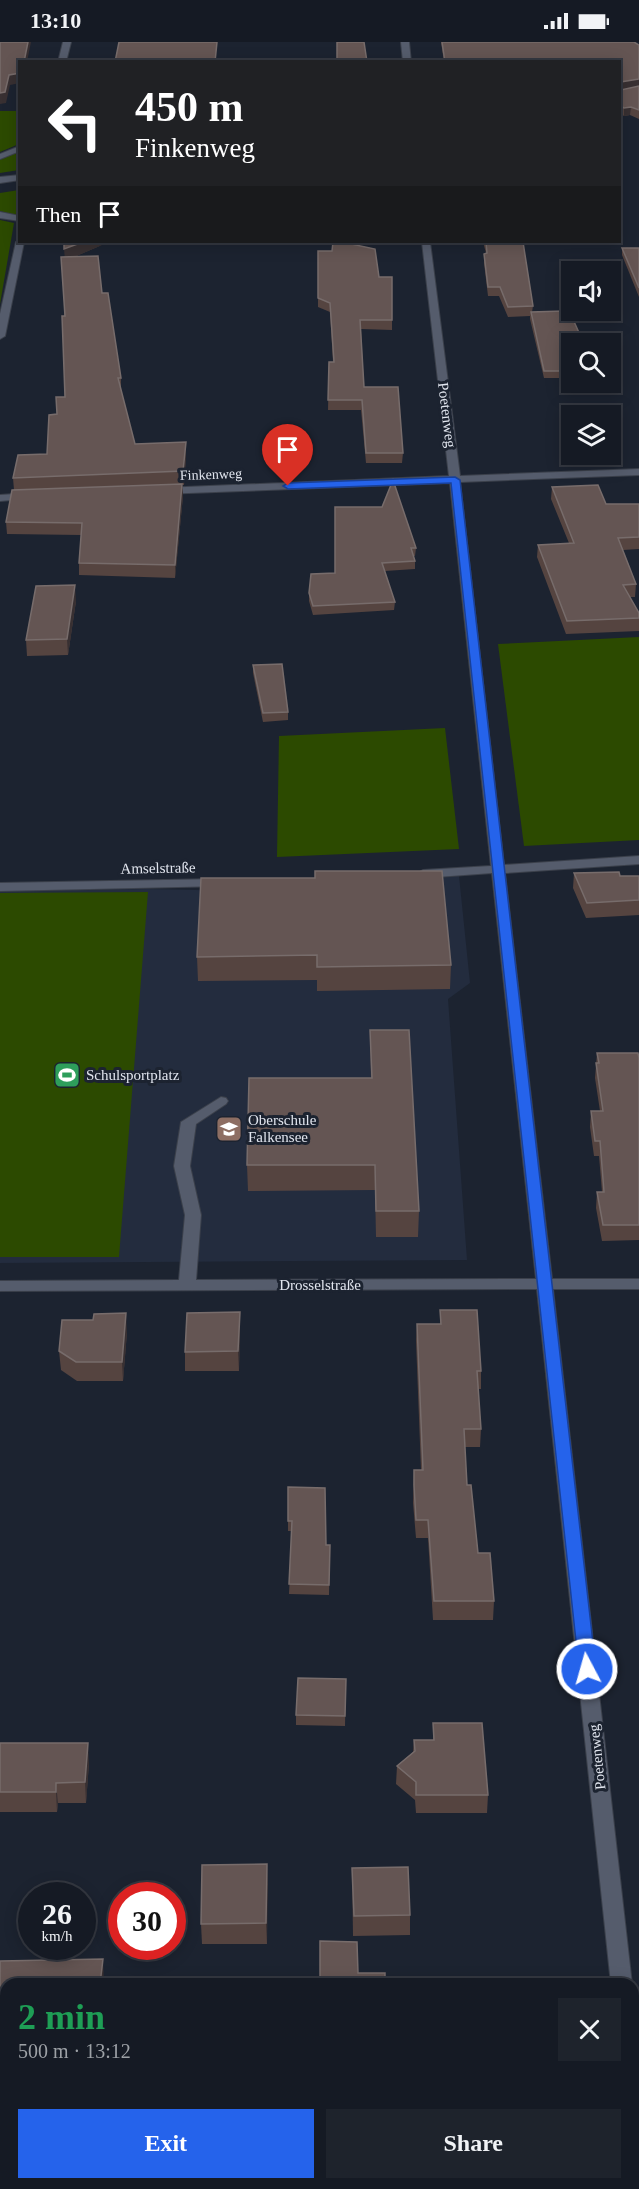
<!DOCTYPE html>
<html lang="en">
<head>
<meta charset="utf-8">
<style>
  :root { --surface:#151a24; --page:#1e232c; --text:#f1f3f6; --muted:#9da1a6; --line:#343841; --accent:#2563eb }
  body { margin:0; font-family:"Times New Roman",serif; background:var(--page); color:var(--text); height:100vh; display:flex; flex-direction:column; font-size:22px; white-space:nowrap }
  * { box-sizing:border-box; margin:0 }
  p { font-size:20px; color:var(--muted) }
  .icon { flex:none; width:33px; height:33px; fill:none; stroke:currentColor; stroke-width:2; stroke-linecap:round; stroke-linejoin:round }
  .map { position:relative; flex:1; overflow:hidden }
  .panel { position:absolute; left:0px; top:1936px; width:639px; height:212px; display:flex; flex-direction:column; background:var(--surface); border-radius:18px 18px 0 0; box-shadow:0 3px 15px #0003,0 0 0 2px var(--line) }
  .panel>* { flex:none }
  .top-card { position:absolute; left:18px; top:18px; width:603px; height:183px; border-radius:0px; box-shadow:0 3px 15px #0003,0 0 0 2px var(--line); background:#202124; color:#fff; overflow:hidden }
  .controls { position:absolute; left:561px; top:219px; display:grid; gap:12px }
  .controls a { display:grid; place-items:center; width:60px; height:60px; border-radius:0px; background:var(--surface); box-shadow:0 3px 15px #0003,0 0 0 2px var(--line); font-size:30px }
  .speed { position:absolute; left:18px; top:1840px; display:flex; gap:12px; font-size:30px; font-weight:700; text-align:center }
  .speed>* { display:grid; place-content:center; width:78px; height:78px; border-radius:50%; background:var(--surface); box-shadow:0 3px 15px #0003,0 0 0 2px var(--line); line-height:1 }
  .speed small { font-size:15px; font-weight:400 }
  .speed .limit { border:9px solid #d22; background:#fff; color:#111 }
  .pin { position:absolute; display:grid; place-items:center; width:51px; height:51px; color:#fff; margin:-62px -26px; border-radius:50% 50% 50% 0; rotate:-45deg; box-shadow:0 0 6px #0007 }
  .pin .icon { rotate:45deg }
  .me { position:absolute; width:66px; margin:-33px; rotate:354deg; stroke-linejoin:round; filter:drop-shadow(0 0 4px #0008) }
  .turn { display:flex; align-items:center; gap:21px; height:126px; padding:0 18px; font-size:27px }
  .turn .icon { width:78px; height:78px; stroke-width:2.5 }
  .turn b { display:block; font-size:42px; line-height:51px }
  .then { display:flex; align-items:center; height:57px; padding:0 18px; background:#0003; gap:12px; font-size:22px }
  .round { display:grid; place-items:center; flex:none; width:63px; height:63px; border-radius:0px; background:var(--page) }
  .summary { display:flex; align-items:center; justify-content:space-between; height:102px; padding:0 18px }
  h1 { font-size:36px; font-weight:600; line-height:45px; color:#1e9e55 }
  .button { display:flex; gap:12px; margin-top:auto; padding:12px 18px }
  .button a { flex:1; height:69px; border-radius:0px; background:var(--accent); color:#fff; font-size:24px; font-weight:600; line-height:69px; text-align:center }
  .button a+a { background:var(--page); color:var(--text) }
  .status { display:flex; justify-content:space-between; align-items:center; height:42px; padding:0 30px; background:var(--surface); direction:ltr }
  .status svg { height:16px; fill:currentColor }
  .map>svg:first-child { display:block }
</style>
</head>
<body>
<div class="status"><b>13:10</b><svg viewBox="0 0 49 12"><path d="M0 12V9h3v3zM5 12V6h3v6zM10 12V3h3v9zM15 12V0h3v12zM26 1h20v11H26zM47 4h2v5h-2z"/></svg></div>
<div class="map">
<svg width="639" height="2147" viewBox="0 0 639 2147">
  <rect width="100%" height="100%" fill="#1c2330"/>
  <polygon fill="#232c3e" points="459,834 470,941 448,957 467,1218 0,1221 0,849 148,847 294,850"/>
  <g fill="#2c4a00">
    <polygon points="0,69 20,69 19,102 0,110"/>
    <polygon points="19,109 19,128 0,131 0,118"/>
    <polygon points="19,148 19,174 0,169 0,151"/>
    <polygon points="0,178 14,181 0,262"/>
    <polygon points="639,595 639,798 524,804 498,602"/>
    <polygon points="445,686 459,807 277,815 279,694"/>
    <polygon points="148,850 119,1215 0,1215 0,851"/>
  </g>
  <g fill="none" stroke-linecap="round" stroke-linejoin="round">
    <defs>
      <g id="minor">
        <polygon points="63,0 71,0 66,20 58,20"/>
        <polygon points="401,0 409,0 411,20 403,20"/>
        <polygon points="20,104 20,109 0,117 0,112"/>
        <polygon points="20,133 20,138 0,141 0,135"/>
        <polygon points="0,170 20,174 20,179 0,176"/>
        <polygon points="20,197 24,200 5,294 0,297 0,272 16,200"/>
        <polygon points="422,200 430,200 460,434 639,427 639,433 460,440 504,823 639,814 639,822 505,831 552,1237 639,1237 639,1247 553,1247 632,1942 611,1942 537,1247 0,1249 0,1239 179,1238 185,1173 174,1124 181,1080 221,1055 226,1056 228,1059 226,1062 196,1082 190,1124 201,1173 196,1238 536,1237 492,831 423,836 416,832 423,828 491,824 450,441 162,452 157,449 162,446 449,434"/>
        <polygon points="30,451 34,452 34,456 0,459 0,453"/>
        <polygon points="219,837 224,838 226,841 224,844 0,849 0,841"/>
        <polygon points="633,2030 639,2032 639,2103 633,2101"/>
      </g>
    </defs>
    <use href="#minor" stroke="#3b404b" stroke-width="2"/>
    <use href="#minor" fill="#555c6c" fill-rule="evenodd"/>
  </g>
  <g fill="#554440">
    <polygon points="441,0 634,0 639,3 639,77 630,73 624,74 620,71 620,20 444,20"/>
    <polygon points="483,200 523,200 533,264 532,270 572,302 572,336 544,336 530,277 530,274 508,275 499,254 488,254 484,221 484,212 486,211"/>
    <polygon points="102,203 76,214 102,251 121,336 121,349 135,402 186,400 186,414 184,443 182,443 183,454 175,536 79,533 79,521 81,493 7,492 6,480 14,448 13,436 47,412 57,372 65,355 64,215"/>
    <polygon points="622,206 639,206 639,255 622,213"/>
    <polygon points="318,209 379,235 392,235 392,288 361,287 364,345 403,411 402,421 366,421 361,368 328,368 329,320 333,320 330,270 318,265"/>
    <polygon points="552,445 606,462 639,462 639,507 623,508 636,542 635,555 630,555 639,571 639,589 566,592 537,515 538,503 569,501 551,457"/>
    <polygon points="382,465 416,506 415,514 413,514 415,519 415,527 385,529 395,560 394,568 313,573 309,559 309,551 335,531"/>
    <polygon points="76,559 68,613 27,614 26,598"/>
    <polygon points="253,623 288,670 288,678 263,680 253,631"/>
    <polygon points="574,831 620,834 639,834 639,873 586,876 573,846"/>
    <polygon points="315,836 451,923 450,947 317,949 317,938 198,939 197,915"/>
    <polygon points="370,988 419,1169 418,1195 376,1195 375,1148 248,1149 247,1123 371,1036"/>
    <polygon points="597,1011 639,1016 639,1198 602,1199 596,1166 597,1150 602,1150 599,1114 594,1114 590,1085 591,1069 600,1069 595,1036"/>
    <polygon points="440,1268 481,1329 481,1347 478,1347 481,1387 480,1405 465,1405 467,1443 478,1511 494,1559 493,1578 433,1578 428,1496 416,1496 413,1461 414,1428 421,1428 416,1299 417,1282 440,1282"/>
    <polygon points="240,1270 239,1329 185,1329 185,1310"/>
    <polygon points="127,1290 123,1339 77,1339 61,1328 59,1309"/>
    <polygon points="288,1445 326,1503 330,1503 329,1553 289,1552 292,1489 288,1489"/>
    <polygon points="346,1637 345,1684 296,1683 296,1673"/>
    <polygon points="433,1681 488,1753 487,1771 416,1771 415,1758 396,1742 397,1724 413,1710 414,1698 433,1698"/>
    <polygon points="0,1701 89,1721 86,1761 58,1761 57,1770 0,1770"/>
    <polygon points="267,1822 267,1902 202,1902 201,1882"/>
    <polygon points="352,1826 410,1873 410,1893 353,1894"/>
    <polygon points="0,1919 104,1937 104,1942 6,1942 6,1977 0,1977"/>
    <rect x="327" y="2142" width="93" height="5"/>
  </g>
  <g fill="#383032">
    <polygon points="28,0 31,0 27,20 24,20"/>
    <polygon points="20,31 20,41 10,43 6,61 0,62 0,51 9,33"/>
    <polygon points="639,37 639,45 620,48 620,40"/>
    <polygon points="631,65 630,73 624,74 624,66"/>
    <polygon points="83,200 102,200 102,203 65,219 64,207"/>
    <polygon points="186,400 186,414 184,443 183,429"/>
    <polygon points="182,442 183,454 175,536 175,523"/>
    <polygon points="75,543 76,559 68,613 67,597"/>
    <polygon points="240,1270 240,1290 239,1329 238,1309"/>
    <polygon points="126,1271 127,1290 123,1339 122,1320"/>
    <polygon points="88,1701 89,1721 86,1761 85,1740"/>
    <polygon points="56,1741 58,1761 57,1770 56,1750"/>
    <polygon points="267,1822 268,1842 267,1902 266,1881"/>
    <polygon points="103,1917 104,1942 100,1942"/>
  </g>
  <g fill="#645553" stroke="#776c6b" stroke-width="1.5">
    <polygon points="0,0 28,0 24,20 20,20 20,31 9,33 5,50 0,51"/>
    <polygon points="119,0 217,0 215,20 115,20"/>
    <polygon points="337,0 364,0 367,20 337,20"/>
    <polygon points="442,0 634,0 639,3 639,37 620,40 620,20 445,20"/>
    <polygon points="639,44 639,68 631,65 624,66 620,63 620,47 621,48"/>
    <polygon points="64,200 83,200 64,207"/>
    <polygon points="333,200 342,200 375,207 379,235 392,235 392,278 360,278 364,345 398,345 403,411 366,411 362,358 328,358 329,320 334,320 330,261 318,256 318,209 332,209"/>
    <polygon points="486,200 523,200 533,264 508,265 500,245 488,245 484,212 487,211"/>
    <polygon points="622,206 639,206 639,246"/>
    <polygon points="98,214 102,251 108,251 121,336 118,336 135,402 186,400 183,429 13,436 18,413 47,412 49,373 57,372 56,355 65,355 62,274 65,274 61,215"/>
    <polygon points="564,269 567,275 572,275 584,302 572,302 572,329 544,329 531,270"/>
    <polygon points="393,438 416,506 411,506 415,519 382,521 395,560 313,564 309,551 311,532 335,531 335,465 382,465"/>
    <polygon points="182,442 175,523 79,521 82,481 6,480 12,448"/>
    <polygon points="598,443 606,462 639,462 639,495 618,496 636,542 623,543 639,571 639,576 567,579 538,503 574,501 552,445"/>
    <polygon points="75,543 67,597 26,598 36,544"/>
    <polygon points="282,622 288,670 263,671 253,623"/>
    <polygon points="315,829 442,829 451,923 317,925 317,913 197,915 201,836 315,836"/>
    <polygon points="619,830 620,834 639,834 639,858 587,861 574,831"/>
    <polygon points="370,988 409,988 419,1169 376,1169 375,1123 247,1123 249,1036 372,1036"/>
    <polygon points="597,1011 638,1011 639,1016 639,1183 603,1183 597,1150 604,1150 600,1099 595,1099 591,1069 603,1069 596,1021 599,1021"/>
    <polygon points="440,1268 477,1268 481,1329 477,1329 481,1387 464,1387 467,1443 471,1443 478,1511 490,1511 494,1559 434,1559 428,1478 416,1478 414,1443 414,1428 423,1428 417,1282 441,1282"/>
    <polygon points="240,1270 238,1309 185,1310 187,1271"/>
    <polygon points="126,1271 122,1320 76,1320 59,1309 62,1278 93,1278 94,1272"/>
    <polygon points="288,1445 325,1446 326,1503 330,1503 329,1543 289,1542 292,1479 288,1479"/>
    <polygon points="298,1636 346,1637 345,1674 296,1673"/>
    <polygon points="433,1681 482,1681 488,1753 416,1753 416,1740 397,1724 415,1709 414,1698 434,1698"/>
    <polygon points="0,1701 88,1701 85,1740 56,1741 56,1750 0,1750"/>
    <polygon points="267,1822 266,1881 201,1882 202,1823"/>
    <polygon points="408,1825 410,1873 354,1874 352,1826"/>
    <polygon points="320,1899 357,1900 358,1931 385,1931 385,1940 422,1940 422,1942 309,1942 309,1941 320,1941"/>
    <polygon points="103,1917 100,1942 6,1942 6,1956 0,1956 0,1919"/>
    <rect x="50" y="2142" width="41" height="5"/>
    <polygon points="144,2142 190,2142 190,2147 143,2147"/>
  </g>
  <polygon fill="#2563eb" stroke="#184099" stroke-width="1.5" points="455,435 460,438 596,1627 593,1631 587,1633 581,1631 579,1627 451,441 288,447 283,444 288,441"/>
  <defs>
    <symbol id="stadium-square" viewBox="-11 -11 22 22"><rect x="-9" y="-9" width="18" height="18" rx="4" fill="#2e9e5b" stroke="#1c2330"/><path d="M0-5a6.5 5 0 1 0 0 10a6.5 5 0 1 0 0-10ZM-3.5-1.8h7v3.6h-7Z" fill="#fff"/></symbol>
    <symbol id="school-square" viewBox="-11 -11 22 22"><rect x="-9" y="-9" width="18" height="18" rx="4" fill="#8d6e63" stroke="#1c2330"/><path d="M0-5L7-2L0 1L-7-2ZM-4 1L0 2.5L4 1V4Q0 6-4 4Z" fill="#fff"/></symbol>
  </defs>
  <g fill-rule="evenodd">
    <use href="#stadium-square" x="52" y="1018" width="30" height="30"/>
    <use href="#school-square" x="214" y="1072" width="30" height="30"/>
  </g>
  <g text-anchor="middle" stroke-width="6" stroke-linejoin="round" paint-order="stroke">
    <g font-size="14" fill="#e1e5ee" stroke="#1c2330">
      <text transform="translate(211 432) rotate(-2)" y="5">Finkenweg</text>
    </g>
    <g font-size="15" fill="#e1e5ee" stroke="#1c2330">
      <text transform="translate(447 373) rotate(83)" y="5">Poetenweg</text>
      <text transform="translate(158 826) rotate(-1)" y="5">Amselstraße</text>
      <text x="320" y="1248">Drosselstraße</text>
      <text transform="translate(597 1715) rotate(-96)" y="5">Poetenweg</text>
    </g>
    <g font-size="15" fill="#e1e5ee" stroke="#1c2330" text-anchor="start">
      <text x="86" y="1038">Schulsportplatz</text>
      <text x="248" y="1083">Oberschule<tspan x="248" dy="17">Falkensee</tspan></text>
    </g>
  </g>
</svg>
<div class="controls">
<a><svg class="icon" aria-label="sound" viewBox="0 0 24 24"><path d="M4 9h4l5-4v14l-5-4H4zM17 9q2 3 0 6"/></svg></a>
<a><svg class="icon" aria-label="search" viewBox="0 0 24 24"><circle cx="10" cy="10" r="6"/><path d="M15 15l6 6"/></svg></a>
<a><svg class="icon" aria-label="layers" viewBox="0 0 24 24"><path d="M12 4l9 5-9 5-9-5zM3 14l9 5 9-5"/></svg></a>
</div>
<div class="speed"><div>26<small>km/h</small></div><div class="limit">30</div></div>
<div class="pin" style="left:288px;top:444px;background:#d93025"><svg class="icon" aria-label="arrive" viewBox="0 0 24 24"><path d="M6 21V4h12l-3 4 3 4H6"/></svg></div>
<svg class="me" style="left:587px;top:1627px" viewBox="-20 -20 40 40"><circle r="17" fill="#2563eb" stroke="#fff" stroke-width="3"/><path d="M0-11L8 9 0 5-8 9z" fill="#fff"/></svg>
<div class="top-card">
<div class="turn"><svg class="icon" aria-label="left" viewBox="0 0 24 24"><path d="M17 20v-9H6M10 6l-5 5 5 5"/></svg><div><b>450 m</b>Finkenweg</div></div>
<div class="then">Then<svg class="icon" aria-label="arrive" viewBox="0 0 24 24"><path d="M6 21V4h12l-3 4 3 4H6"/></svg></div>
</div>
<section class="panel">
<div class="summary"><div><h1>2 min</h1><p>500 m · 13:12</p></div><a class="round"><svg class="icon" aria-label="close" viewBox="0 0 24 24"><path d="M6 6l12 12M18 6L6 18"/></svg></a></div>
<div class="button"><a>Exit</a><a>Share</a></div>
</section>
</div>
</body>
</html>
